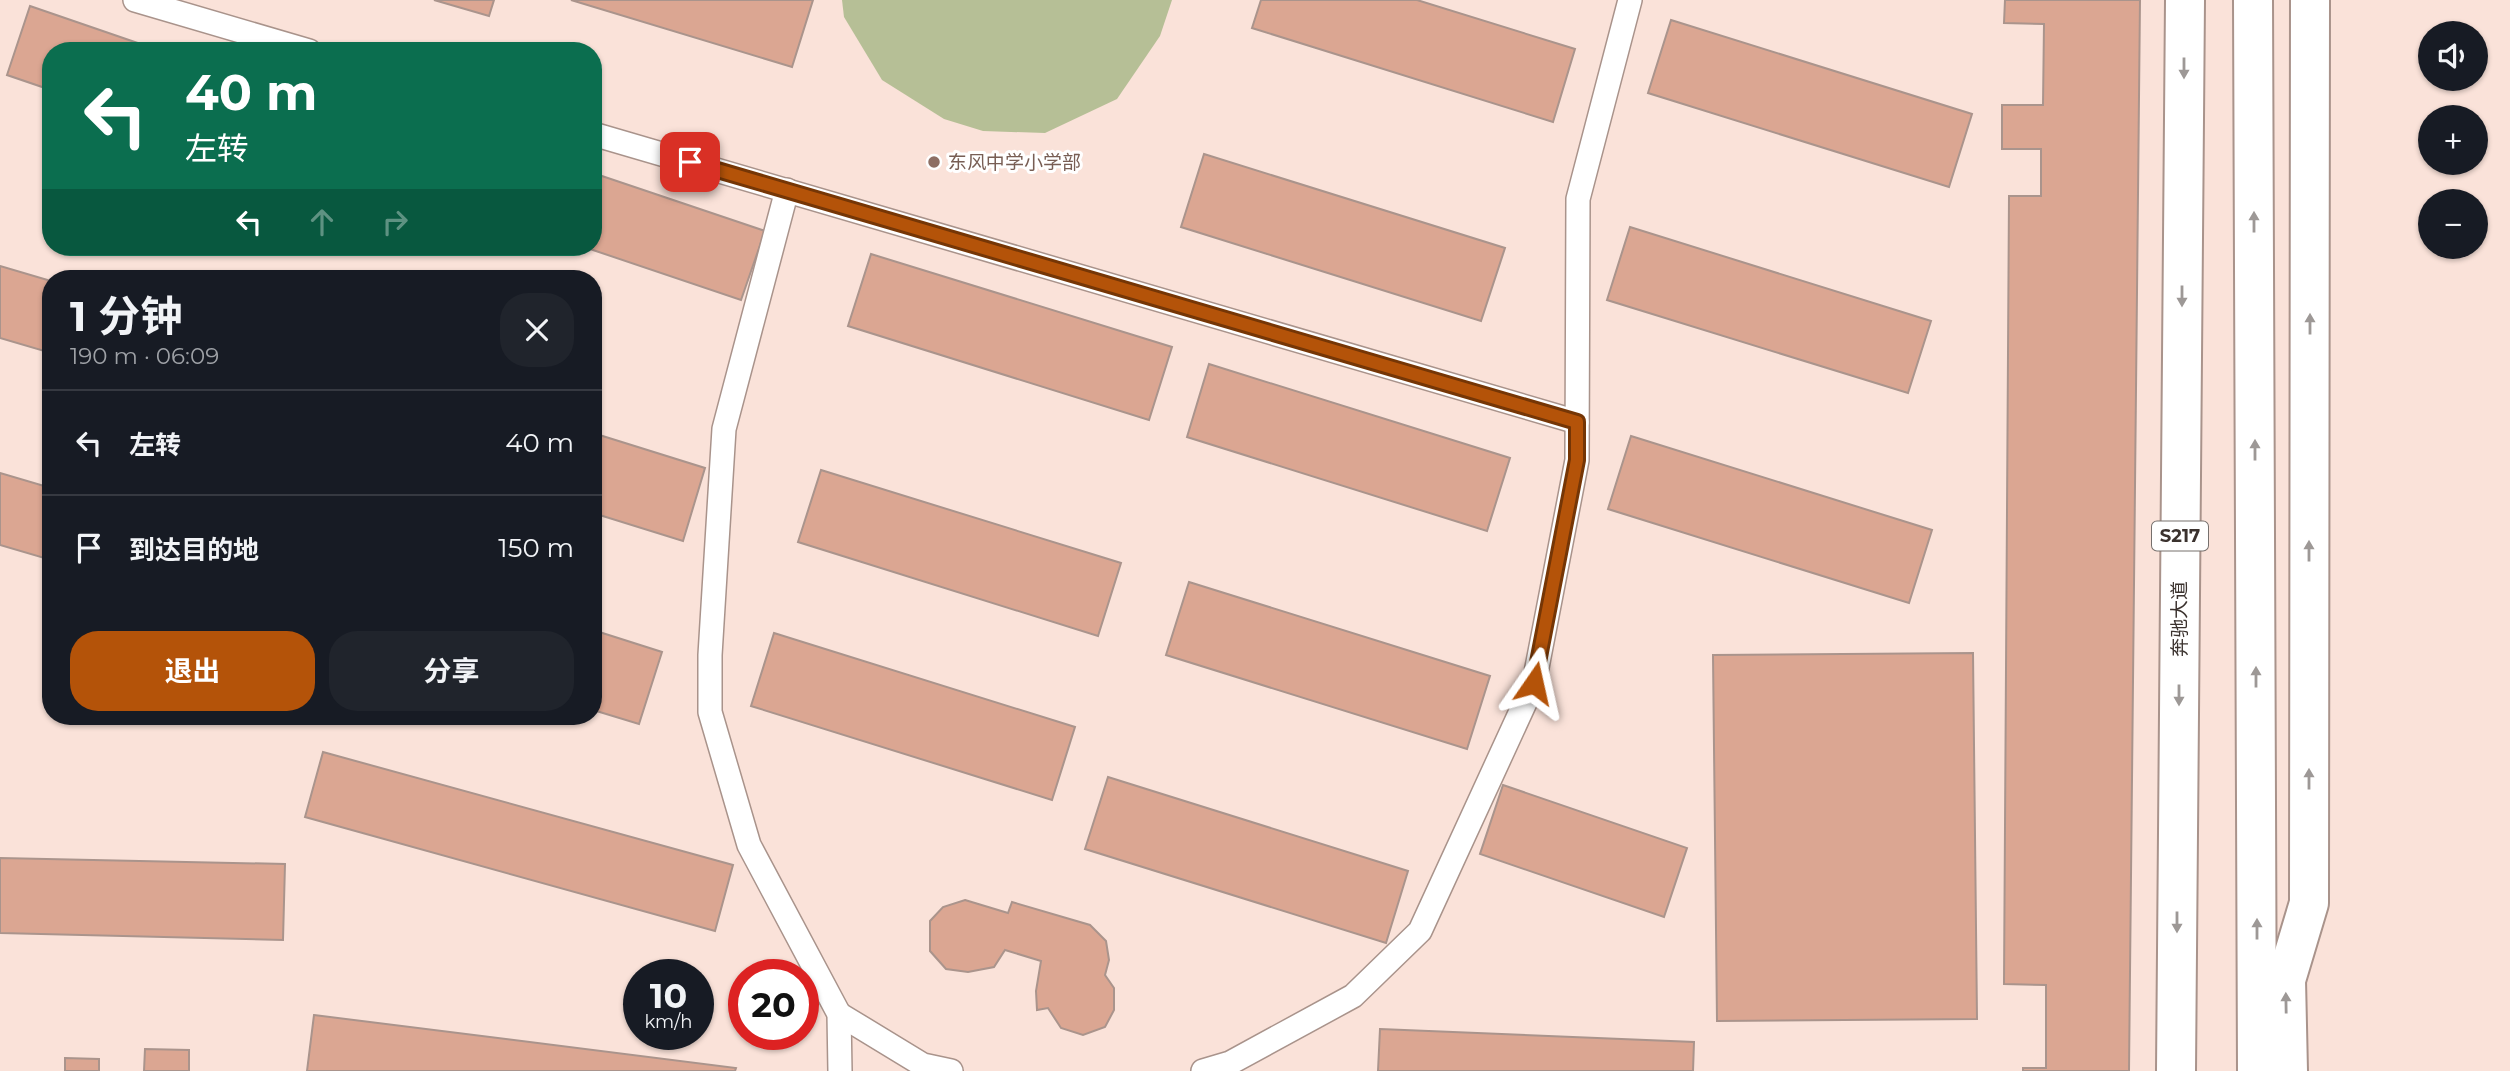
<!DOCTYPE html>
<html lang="zh">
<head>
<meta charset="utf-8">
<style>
  :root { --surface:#171b24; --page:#20242c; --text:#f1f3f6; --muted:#9ea1a6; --line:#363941; --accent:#b45309 }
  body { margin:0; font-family:Montserrat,"Noto Sans SC",sans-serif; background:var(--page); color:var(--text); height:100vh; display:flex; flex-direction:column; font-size:26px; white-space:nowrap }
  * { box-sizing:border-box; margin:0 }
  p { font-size:23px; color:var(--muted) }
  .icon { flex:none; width:38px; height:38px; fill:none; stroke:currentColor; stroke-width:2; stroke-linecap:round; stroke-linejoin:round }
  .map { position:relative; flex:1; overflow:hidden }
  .drawer { position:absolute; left:42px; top:270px; width:560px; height:455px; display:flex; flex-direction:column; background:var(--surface); border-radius:28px; box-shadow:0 2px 5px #0004 }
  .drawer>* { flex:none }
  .top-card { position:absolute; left:42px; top:42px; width:560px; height:214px; border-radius:28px; box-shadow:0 2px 5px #0004; background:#0b6e4f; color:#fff; overflow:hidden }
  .controls { position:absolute; left:2418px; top:21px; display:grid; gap:14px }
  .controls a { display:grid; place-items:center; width:70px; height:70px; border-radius:50%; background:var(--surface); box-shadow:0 2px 5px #0004; font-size:35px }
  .speed { position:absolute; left:623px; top:959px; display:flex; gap:14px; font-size:35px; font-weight:700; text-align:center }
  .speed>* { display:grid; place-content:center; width:91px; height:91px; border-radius:50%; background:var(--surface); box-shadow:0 2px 5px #0004; line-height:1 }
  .speed small { font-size:18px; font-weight:400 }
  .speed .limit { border:10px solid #d22; background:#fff; color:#111 }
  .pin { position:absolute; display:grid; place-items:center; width:60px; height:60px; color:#fff; margin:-30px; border-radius:14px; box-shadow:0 4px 10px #0006 }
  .me { position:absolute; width:77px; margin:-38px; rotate:11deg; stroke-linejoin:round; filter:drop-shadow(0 0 5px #0008) }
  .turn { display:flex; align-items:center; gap:24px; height:147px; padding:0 28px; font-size:32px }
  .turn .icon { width:91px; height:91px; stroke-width:2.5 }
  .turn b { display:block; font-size:49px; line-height:60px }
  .lanes { display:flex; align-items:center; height:66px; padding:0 28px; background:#0003; justify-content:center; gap:35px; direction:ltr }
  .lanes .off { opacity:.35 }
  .round { display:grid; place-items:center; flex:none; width:74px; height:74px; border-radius:28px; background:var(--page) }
  .head { display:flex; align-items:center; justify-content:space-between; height:119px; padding:0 28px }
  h1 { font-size:42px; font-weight:700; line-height:52px }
  .primary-button { display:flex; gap:14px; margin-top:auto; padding:14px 28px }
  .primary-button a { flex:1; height:80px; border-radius:28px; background:var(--accent); color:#fff; font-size:28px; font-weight:700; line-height:80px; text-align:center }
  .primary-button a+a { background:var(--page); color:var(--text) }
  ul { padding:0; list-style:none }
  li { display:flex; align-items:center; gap:21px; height:105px; padding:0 28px; border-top:2px solid var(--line) }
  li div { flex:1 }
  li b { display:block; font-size:26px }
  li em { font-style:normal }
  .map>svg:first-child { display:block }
</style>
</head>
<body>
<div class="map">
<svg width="2510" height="1071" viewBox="0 0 2510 1071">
  <rect width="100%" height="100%" fill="#fae2d9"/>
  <polygon fill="#b6bf96" points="842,0 1172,0 1160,36 1117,99 1045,133 983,131 944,119 882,80 844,17"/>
  <g fill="#dba692" stroke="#aa948c" stroke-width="2">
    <polygon points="434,0 494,0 489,16"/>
    <polygon points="571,0 813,0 792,67"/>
    <polygon points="1261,0 1417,0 1575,49 1553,122 1252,28"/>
    <polygon points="2005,0 2140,0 2129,1071 2023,1071 2023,1068 2046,1068 2046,985 2004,984 2009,196 2041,196 2041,149 2002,149 2002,105 2043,105 2044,24 2004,23"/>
    <polygon points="30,6 161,51 51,51 51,90 7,75"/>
    <polygon points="1671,20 1972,114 1949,187 1648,93"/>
    <polygon points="1204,154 1505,248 1481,321 1181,227"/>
    <polygon points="593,173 765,231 741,300 584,247 593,247"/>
    <polygon points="1630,227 1931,321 1908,393 1607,300"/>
    <polygon points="871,254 1172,347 1149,420 848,326"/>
    <polygon points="0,266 51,281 51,353 0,338"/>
    <polygon points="1209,364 1510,458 1487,531 1187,437"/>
    <polygon points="593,433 705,468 683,541 593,513"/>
    <polygon points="1631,436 1932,530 1909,603 1608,509"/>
    <polygon points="821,470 1121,563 1098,636 798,542"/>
    <polygon points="0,473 51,488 51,560 0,545"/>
    <polygon points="1189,582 1490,676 1467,749 1166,655"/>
    <polygon points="593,630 662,652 639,724 593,710"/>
    <polygon points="774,633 1075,727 1052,800 751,706"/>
    <polygon points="1973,653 1977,1019 1717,1021 1713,655"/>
    <polygon points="323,752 733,865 715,931 305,817"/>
    <polygon points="1108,777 1408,871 1386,943 1085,849"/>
    <polygon points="1503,785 1687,848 1664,917 1480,854"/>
    <polygon points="0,858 285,864 283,940 0,933"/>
    <polygon points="965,900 1008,913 1012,902 1090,925 1106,941 1109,960 1105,975 1114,988 1114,1010 1105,1027 1083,1035 1061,1028 1048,1008 1037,1010 1036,991 1041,961 1005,950 994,967 968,972 946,969 930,951 930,921 943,907"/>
    <polygon points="314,1015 736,1068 735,1071 307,1071"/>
    <polygon points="1380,1029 1694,1042 1693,1071 1378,1071"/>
    <polygon points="145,1049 189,1050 189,1071 144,1071"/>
    <polygon points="65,1058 99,1059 99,1071 65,1071"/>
  </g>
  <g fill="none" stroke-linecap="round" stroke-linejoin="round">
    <defs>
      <g id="lane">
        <polyline points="135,0 309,51"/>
        <polyline points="593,134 1577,422"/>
        <polyline points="787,190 724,429 710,655 710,712 749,845 839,1014 840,1071"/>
        <polyline points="839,1014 923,1065 951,1071"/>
        <polyline points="1203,1071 1230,1063 1353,996 1420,931 1534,683 1577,460 1578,199 1630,0"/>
      </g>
      <polyline id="secondary" points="2288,1071 2286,980 2309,903 2310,0"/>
      <g id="primary">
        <polyline points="2253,0 2257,1071"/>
        <polyline points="2176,1071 2185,0"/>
      </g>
    </defs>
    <use href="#lane" stroke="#a9938b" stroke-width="26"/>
    <use href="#secondary" stroke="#a9938b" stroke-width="42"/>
    <use href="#primary" stroke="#a9938b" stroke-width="42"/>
    <use href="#lane" stroke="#fff" stroke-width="23"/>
    <use href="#secondary" stroke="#fff" stroke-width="38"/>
    <use href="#primary" stroke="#fff" stroke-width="38"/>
  </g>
  <defs><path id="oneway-solid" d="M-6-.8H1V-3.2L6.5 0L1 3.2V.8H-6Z" transform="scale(1.75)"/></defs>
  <g fill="#9d9896">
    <use href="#oneway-solid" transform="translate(2184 68) rotate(90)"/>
    <use href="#oneway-solid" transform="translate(2254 222) rotate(-90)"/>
    <use href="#oneway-solid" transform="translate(2182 296) rotate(90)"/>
    <use href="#oneway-solid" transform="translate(2310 324) rotate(-90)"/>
    <use href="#oneway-solid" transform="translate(2255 450) rotate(-90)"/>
    <use href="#oneway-solid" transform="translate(2309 551) rotate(-90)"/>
    <use href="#oneway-solid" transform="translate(2256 677) rotate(-90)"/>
    <use href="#oneway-solid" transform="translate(2179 695) rotate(90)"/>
    <use href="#oneway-solid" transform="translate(2309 779) rotate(-90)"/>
    <use href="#oneway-solid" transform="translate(2177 922) rotate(90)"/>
    <use href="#oneway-solid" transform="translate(2257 929) rotate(-90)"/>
    <use href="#oneway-solid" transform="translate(2286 1003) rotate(-91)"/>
  </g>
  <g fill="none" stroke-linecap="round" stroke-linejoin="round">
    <defs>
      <polyline id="route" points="690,162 1577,422 1577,460 1534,683"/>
    </defs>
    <use href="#route" stroke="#753606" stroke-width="18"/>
    <use href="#route" stroke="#b45309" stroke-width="12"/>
  </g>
  <circle fill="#8d6e63" stroke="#fff" stroke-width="2.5" cx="934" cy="162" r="7"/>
  <g text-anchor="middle" stroke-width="6" stroke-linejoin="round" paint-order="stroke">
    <rect fill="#fff" stroke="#76706d" stroke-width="2" x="2152" y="521.5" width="56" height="29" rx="5"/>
    <g font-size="18" font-weight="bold" fill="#3b322e">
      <text x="2180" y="542">S217</text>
    </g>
    <g font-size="19" fill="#785e54" stroke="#fff" text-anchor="start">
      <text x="948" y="169">东风中学小学部</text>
    </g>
    <g font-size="19" fill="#3b322e" stroke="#fff">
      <text transform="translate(2179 619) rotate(-90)" y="7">奔驰大道</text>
    </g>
  </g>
</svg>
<div class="controls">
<a><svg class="icon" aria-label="sound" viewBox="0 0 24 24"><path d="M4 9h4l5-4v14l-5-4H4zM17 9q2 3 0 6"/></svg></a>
<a>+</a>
<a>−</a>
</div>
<div class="speed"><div>10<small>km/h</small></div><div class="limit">20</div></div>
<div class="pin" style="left:690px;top:162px;background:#d93025"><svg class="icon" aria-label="arrive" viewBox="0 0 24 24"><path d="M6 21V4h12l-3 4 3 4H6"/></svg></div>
<svg class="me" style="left:1534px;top:683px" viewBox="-20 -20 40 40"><path d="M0-17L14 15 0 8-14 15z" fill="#b45309" stroke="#fff" stroke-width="4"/></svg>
<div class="top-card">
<div class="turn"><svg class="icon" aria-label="left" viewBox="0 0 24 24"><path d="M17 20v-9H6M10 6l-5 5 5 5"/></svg><div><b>40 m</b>左转</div></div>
<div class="lanes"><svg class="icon" aria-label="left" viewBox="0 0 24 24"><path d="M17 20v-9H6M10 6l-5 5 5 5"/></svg><svg class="icon off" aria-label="ahead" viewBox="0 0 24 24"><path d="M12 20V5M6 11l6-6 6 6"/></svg><svg class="icon off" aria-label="right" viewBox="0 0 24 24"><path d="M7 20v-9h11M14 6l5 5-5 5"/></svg></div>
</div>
<section class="drawer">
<div class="head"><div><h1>1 分钟</h1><p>190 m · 06:09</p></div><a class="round"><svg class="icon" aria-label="close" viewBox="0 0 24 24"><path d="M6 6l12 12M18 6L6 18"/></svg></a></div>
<ul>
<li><svg class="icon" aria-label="left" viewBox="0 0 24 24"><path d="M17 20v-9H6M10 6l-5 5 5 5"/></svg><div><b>左转</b></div><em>40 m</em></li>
<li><svg class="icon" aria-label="arrive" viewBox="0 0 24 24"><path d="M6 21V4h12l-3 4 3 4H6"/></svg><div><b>到达目的地</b></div><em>150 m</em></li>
</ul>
<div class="primary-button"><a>退出</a><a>分享</a></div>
</section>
</div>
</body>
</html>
